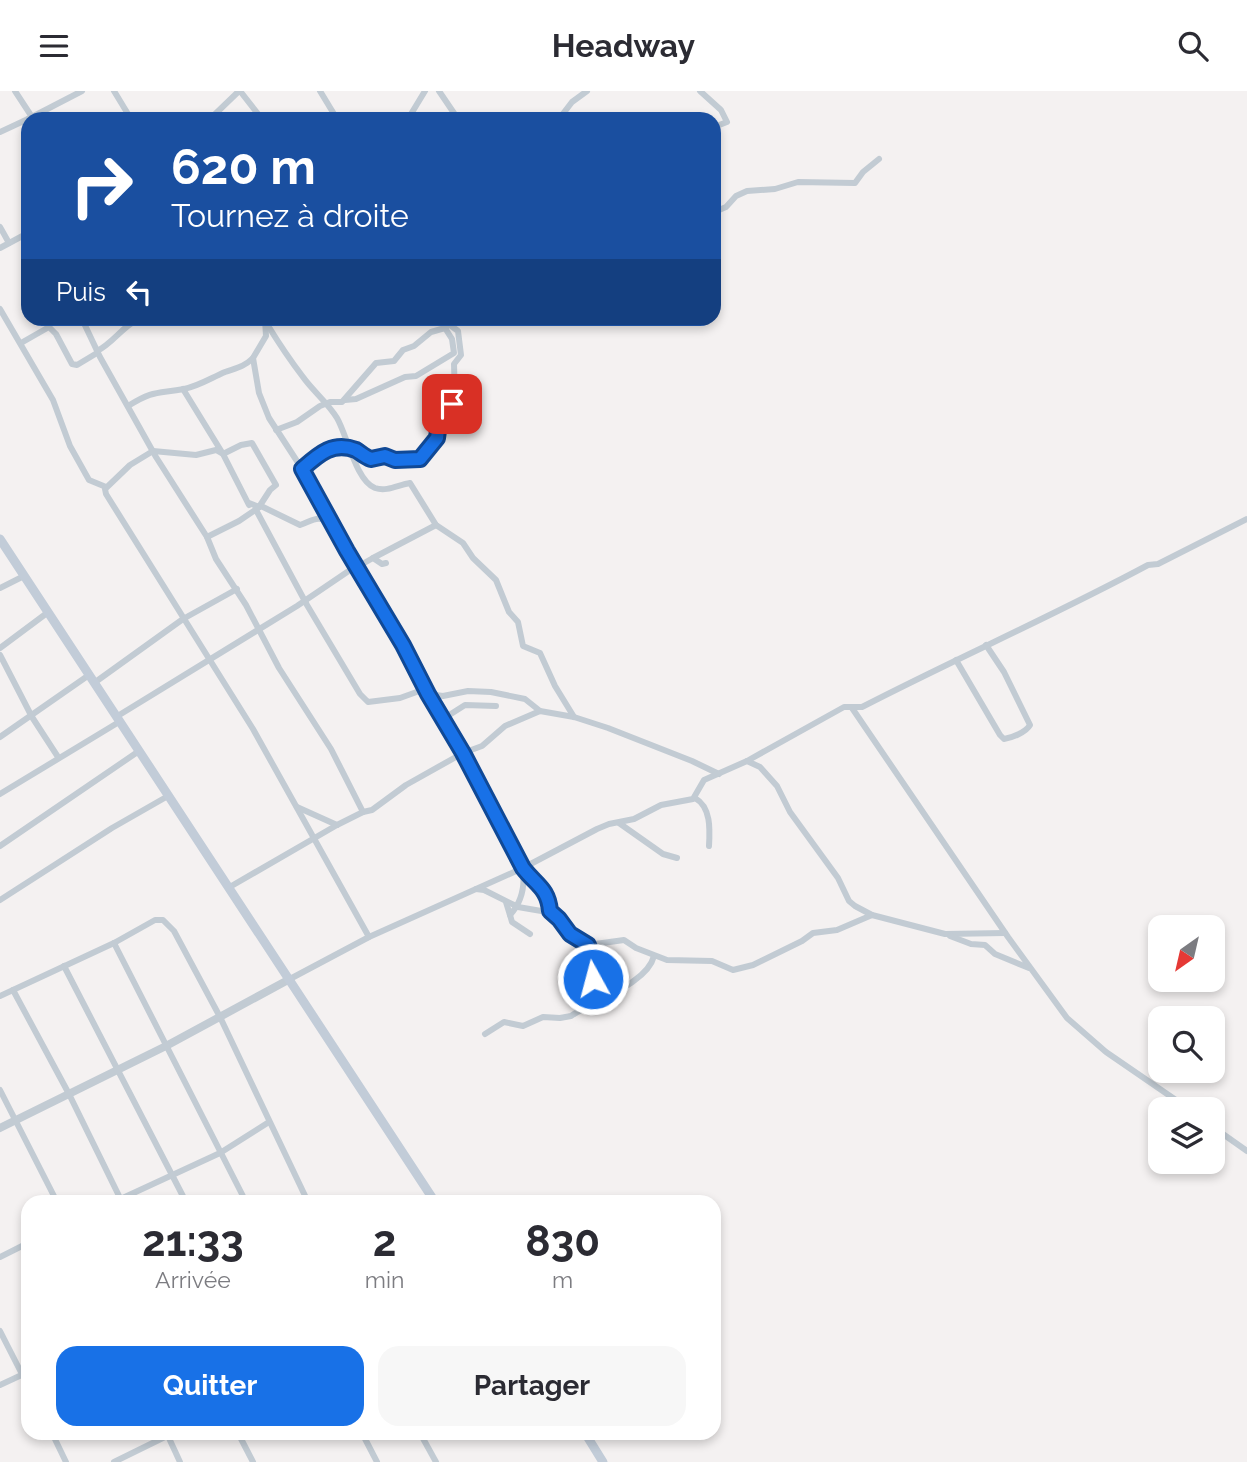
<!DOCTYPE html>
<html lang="fr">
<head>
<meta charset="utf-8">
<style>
  :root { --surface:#fff; --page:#f7f7f7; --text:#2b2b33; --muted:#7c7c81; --accent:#1871e7 }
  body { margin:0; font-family:Raleway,sans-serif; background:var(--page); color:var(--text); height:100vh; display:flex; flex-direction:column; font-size:26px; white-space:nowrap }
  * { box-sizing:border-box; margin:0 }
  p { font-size:23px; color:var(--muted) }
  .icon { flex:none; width:38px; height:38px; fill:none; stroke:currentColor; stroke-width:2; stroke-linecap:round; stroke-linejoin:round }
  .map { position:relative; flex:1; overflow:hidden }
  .panel { position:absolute; left:21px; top:1104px; width:700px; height:245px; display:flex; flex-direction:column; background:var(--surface); border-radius:21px; box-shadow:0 4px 10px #0003 }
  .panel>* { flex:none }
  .hud { position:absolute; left:21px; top:21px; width:700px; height:214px; border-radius:21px; box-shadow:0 4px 10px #0003; background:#1a4fa0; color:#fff; overflow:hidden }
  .needle { width:46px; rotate:214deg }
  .buttons { position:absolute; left:1148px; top:824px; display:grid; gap:14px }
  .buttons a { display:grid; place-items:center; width:77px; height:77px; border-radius:14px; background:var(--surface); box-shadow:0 4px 10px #0003; font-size:35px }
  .pin { position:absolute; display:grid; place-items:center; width:60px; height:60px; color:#fff; margin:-30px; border-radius:14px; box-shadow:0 4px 10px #0006 }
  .me { position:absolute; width:77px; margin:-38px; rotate:353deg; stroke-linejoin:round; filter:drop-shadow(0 0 5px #0008) }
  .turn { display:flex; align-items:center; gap:24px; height:147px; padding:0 35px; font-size:32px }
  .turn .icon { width:91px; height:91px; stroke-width:2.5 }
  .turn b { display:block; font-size:49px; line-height:60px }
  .then { display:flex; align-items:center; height:66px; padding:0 35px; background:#0003; gap:14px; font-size:26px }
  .eta { display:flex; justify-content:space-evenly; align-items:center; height:119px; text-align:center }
  .eta b { font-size:42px; font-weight:700; line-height:49px }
  .button { display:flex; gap:14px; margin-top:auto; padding:14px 35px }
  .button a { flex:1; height:80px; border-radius:21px; background:var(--accent); color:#fff; font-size:28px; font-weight:700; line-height:80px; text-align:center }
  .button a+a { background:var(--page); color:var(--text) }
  header { display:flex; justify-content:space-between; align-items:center; height:91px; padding:0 35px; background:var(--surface); font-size:32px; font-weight:700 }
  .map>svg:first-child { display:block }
</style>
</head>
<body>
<header><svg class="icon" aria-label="menu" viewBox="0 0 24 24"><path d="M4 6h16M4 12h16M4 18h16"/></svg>Headway<svg class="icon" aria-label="search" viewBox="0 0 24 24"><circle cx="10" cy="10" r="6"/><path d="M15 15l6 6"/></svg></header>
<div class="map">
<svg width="1247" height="1371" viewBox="0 0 1247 1371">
  <rect width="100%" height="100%" fill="#f4f1f1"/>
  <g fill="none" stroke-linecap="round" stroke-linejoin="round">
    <g stroke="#c2cbd3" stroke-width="6">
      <polyline points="15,0 32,26"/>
      <polyline points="114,0 131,28"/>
      <polyline points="240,0 262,28"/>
      <polyline points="320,0 337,28"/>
      <polyline points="439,0 458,28"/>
      <polyline points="700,0 721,19 727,31 714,36"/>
      <polyline points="28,28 82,0"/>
      <polyline points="210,28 239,0"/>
      <polyline points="408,28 425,0"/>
      <polyline points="559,28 572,11 587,0"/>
      <polyline points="0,41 28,28"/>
      <polyline points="714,127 719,119 726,116 736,105 747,100 775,98 798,91 855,92 863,81 879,68"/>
      <polyline points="0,136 9,152"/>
      <polyline points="0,157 28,142"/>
      <polyline points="0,218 53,309 70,355 89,389 106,396"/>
      <polyline points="82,228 100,266 156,366 207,446 216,468 246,514 279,577 331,658 363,721"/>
      <path d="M265 228 266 245 253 267 259 302 269 327 306 384 347 460 403 553 428 603 463 662 523 777C536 794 548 798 550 820"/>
      <path d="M267 233C278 251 290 269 303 286 313 300 328 312 337 327 347 344 356 390 375 397 387 401 398 394 410 392L436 434 463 452 473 467 496 489 509 521 518 531 523 555 540 562 555 595 574 626"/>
      <polyline points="21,252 49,236 56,243 72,273 77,274 97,262"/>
      <path d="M97 260C113 252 121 237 138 228"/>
      <polyline points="183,298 223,363 249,414"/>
      <polyline points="345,309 356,308 405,286 416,285 454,262 452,248 445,237"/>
      <path d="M128 315C154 299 156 303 184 298 199 295 211 287 225 281 236 277 244 276 253 267"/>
      <polyline points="276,339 297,331 320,315 330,311 342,311 376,272 394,270 403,259 414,255 431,241 445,237 456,228"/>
      <path d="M302 378C319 363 333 350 356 359 361 362 365 366 371 368L385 365 401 370 418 369 423 366 437 347 439 332 455 308 454 273 461 264 458 240 442 228"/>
      <polyline points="249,412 259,416 270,399 276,394 252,352 241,354 223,363 216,359 196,364 153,360 130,374 105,398 106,403 253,638 369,846"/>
      <polyline points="256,419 307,514 360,603 368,611 400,607 425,598"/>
      <path d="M207 446 239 430 261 415 300 434C314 429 317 424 332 432"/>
      <polyline points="373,467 436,434"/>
      <polyline points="357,476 373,467 382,473 386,472"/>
      <polyline points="0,497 24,485"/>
      <polyline points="0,557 47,522"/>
      <polyline points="0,564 32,626 58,666"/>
      <path d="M956 569 1000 644 1004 648C1012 647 1026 641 1030 634L1004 581 986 554"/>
      <polyline points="94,592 183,528 237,498"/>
      <polyline points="428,603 443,605 468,600 491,601 525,608 540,620"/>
      <polyline points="852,617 1008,846 1067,927 1106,961 1189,1018"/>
      <polyline points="116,626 297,515 356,475"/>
      <polyline points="443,628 465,614 496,615"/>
      <polyline points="0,646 89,584"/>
      <polyline points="747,670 760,676 777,695 790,721 838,787 849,810 855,815 872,824 945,843 1005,842"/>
      <polyline points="0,703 119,631"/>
      <path d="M695 707C711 716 710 738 709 755"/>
      <polyline points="297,716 337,734"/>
      <polyline points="619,732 663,763 677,767"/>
      <polyline points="0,755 139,660"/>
      <polyline points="228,797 337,734 363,721 372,719 406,694 463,662 482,655 505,635 540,620 574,626 608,637 692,670 719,683"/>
      <polyline points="476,798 484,799 518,816 553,822 570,843 588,854 624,849 636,857 667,869 712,870 733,879 753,874 802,850 813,842 837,839 872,824"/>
      <polyline points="0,809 112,737 168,705"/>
      <path d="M506 811 510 824C522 811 525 796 523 779"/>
      <polyline points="510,824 512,831 530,843"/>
      <polyline points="950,845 971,853 985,854 995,863 1029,877"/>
      <polyline points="114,852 246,1111"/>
      <polyline points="588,854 596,875 593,888 596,910"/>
      <polyline points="64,875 186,1111"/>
      <path d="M288 889 369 846 523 777 597 738 609 733 634 728 661 714 693 708 704 689 747 670 844 616H862C957 567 1055 524 1148 474L1158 473 1247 428"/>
      <polyline points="13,899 69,1003 122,1111"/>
      <polyline points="0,905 114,852 155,829 163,829 174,840 220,926 308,1111"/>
      <path d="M485 943 504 931 523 935 543 926 560 927 571 925C594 909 647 893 654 865"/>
      <polyline points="0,999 57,1111"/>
      <polyline points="1213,1036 1247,1060"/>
      <polyline points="114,1111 220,1062 269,1031"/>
      <polyline points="0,1166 28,1152"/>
      <polyline points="0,1240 28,1295"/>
      <polyline points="0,1294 28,1281"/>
      <polyline points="52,1342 66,1371"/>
      <polyline points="238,1342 253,1371"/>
      <polyline points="362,1342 377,1371"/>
      <polyline points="420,1342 436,1371"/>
      <polyline points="168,1345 180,1371"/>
      <polyline points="114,1371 173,1342"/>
    </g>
    <polyline stroke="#c2cbd3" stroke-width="8" points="0,1037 166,955 288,889"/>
    <g stroke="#c2ccd8" stroke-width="9">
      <polyline points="0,448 435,1111"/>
      <polyline points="585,1342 603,1371"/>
    </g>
  </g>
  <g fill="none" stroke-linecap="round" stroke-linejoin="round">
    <defs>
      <path id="route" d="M452 313 439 332 437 347 420 368 395 369 385 365 371 368C365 366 361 362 356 359 333 350 319 363 302 378L347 460 403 554 428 603 463 662 523 777C536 794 548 797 550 820L559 828 570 843 588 854 596 874 593 888"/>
    </defs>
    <use href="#route" stroke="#104996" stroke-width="18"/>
    <use href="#route" stroke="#1871e7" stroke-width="12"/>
  </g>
</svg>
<div class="buttons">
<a><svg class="needle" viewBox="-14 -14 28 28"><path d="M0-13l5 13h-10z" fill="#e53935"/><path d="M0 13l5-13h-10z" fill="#7c7c81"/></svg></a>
<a><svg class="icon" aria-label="search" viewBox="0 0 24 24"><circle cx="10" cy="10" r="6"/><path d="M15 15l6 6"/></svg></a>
<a><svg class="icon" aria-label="layers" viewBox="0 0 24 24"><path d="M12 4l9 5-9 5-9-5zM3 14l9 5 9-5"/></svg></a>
</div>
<div class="pin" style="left:452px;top:313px;background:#d93025"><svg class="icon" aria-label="arrive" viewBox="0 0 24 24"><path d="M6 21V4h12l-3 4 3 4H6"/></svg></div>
<svg class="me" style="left:593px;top:888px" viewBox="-20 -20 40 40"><circle r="17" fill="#1871e7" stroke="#fff" stroke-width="3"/><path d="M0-11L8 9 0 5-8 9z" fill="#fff"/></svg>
<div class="hud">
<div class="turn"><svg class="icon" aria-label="right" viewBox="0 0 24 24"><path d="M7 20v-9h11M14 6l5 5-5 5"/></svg><div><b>620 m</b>Tournez à droite</div></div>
<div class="then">Puis<svg class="icon" aria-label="left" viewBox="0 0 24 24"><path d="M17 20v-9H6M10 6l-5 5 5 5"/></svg></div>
</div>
<section class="panel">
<div class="eta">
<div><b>21:33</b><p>Arrivée</p></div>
<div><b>2</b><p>min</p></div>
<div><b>830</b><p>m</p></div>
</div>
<div class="button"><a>Quitter</a><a>Partager</a></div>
</section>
</div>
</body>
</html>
